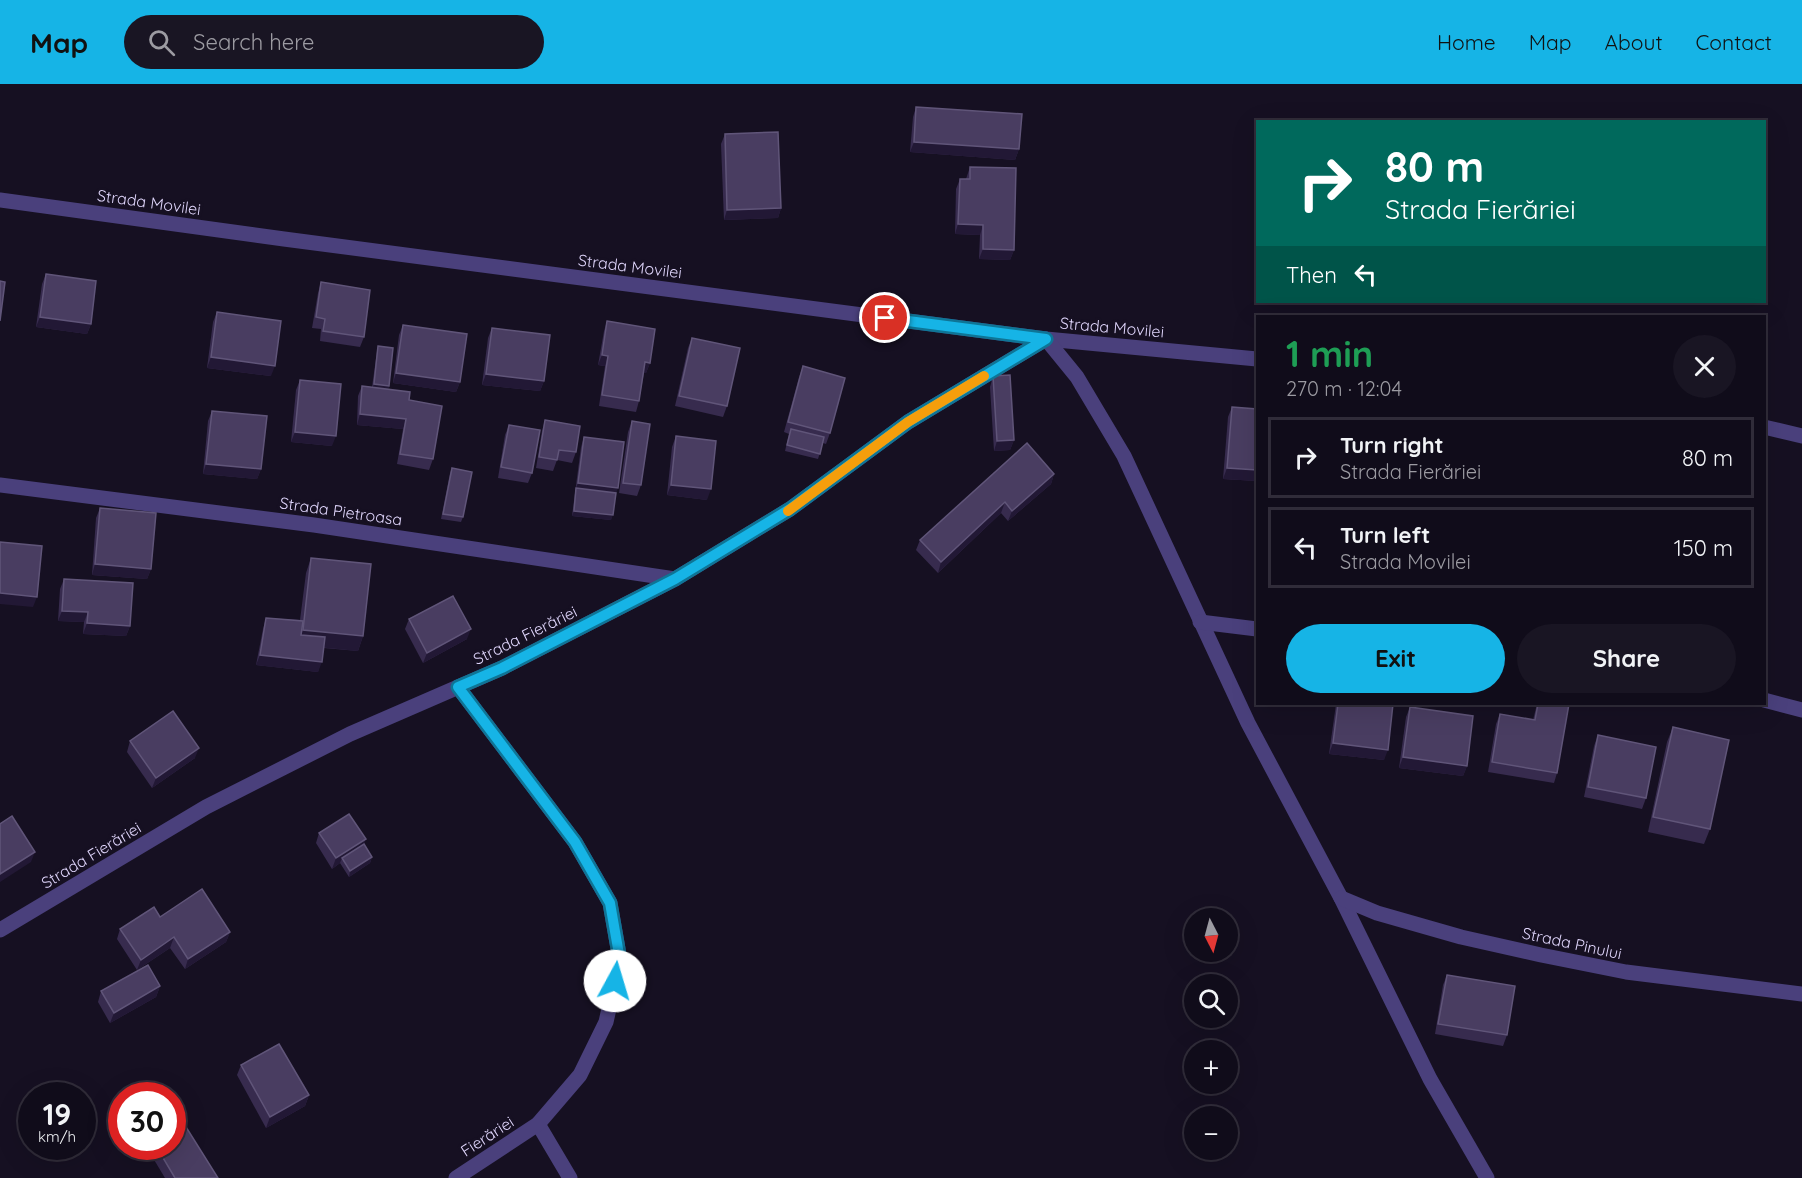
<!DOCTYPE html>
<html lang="en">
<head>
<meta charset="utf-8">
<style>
  :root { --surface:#100c1a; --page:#191523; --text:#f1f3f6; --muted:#9c9ba2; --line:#302c39; --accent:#16b4e6 }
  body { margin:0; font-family:Quicksand,sans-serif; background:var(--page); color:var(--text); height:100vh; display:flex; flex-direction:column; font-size:22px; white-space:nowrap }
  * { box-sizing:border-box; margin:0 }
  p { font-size:20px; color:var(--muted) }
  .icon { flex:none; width:33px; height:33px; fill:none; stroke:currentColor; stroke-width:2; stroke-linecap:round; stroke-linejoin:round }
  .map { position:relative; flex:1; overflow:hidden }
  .details { position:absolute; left:1256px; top:231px; width:510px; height:390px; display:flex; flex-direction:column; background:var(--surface); border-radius:0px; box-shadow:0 6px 24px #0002,0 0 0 2px var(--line) }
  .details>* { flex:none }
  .guide { position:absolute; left:1256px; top:36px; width:510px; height:183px; border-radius:0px; box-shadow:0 6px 24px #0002,0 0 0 2px var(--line); background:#00695c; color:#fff; overflow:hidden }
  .needle { width:39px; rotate:174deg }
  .buttons { position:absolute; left:1184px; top:824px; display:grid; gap:12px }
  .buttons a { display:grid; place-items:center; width:54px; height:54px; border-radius:50%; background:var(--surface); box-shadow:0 6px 24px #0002,0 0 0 2px var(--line); font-size:30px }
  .speed { position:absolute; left:18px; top:998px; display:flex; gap:12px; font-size:30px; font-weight:700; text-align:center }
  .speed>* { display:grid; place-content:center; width:78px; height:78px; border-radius:50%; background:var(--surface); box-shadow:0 6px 24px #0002,0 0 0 2px var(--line); line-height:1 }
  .speed small { font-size:15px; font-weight:400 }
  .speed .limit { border:9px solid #d22; background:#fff; color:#111 }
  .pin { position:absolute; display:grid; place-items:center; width:51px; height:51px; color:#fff; margin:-26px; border:3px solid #fff; border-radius:50%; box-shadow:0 2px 6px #0007 }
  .me { position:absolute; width:66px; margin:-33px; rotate:6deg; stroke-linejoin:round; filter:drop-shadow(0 0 4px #0008) }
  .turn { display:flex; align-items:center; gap:21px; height:126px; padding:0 30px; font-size:27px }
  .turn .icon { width:78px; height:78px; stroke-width:2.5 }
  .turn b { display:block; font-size:42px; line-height:51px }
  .then { display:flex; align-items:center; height:57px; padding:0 30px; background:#0003; gap:12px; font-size:22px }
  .round { display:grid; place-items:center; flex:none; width:63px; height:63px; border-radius:32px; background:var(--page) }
  .head { display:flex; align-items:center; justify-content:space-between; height:102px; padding:0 30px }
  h1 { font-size:36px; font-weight:700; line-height:45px; color:#1e9e55 }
  .action { display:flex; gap:12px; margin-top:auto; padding:12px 30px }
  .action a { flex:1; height:69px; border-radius:36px; background:var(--accent); color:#111; font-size:24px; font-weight:700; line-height:69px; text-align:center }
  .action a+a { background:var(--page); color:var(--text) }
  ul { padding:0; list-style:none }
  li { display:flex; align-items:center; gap:18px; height:81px; margin:0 12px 9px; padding:0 18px; border:3px solid var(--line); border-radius:0px }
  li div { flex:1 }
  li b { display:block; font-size:22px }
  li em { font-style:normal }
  header { display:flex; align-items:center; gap:36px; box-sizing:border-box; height:84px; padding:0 30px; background:var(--accent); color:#111 }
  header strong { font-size:28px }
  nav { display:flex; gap:33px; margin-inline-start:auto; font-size:21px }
  .search { width:420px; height:54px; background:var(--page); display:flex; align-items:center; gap:15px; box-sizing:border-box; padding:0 21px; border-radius:33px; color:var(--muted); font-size:22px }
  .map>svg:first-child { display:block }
</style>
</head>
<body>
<header>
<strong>Map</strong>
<div class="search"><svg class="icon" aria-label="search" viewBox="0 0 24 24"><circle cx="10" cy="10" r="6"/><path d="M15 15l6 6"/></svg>Search here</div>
<nav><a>Home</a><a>Map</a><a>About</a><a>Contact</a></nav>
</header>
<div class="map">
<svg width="1802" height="1094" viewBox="0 0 1802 1094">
  <rect width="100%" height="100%" fill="#161022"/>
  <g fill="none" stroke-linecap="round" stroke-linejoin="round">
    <g stroke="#4a407c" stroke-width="15">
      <polyline points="0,116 284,155 1046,255 1257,275"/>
      <polyline points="1046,255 1077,293 1124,372 1248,639 1341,814 1430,995 1487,1094"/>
      <polyline points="1764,343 1802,352"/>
      <polyline points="0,401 314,441 675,495"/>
      <polyline points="1200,538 1257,545"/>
      <polyline points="1764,616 1802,626"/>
      <polyline points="1341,814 1377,829 1461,853 1541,871 1626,888 1802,910"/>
      <polyline points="0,846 206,723 350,650 502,584 675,495 790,425 908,338 1046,255"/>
      <polyline points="538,1040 570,1094"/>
      <polyline points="456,1094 538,1040 580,991 606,938 620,876 610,819 575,758 458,603"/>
    </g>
  </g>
  <g fill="#372b4e">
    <polygon points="916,23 1019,65 1015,76 910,68 913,33"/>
    <polygon points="725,50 781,124 778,134 724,136 721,60"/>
    <polygon points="970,83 1014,166 1010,176 979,175 980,151 955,150 956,105 960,95 966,95"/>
    <polygon points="46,190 91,240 87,250 36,243 42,200"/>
    <polygon points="321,198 364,253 360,263 320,257 321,245 312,244 318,209"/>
    <polygon points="217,228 271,292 207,284 213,238"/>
    <polygon points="607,237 650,279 646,289 644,289 639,317 636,328 599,322 605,282 598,281 604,247"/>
    <polygon points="403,241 460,298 456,308 393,299 399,251"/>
    <polygon points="492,244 544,297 540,307 482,301 488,254"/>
    <polygon points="692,254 727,322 723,333 675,322 688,264"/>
    <polygon points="378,262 389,302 388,305 409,316 433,375 429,386 397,380 403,345 357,341 358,312 362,302 372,303 377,267"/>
    <polygon points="803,282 830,349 826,360 823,359 818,375 785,367 789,350 784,348 799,293"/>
    <polygon points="993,292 1014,356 1010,366 994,367 990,303"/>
    <polygon points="300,296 332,362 291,358 296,306"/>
    <polygon points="1232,323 1257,325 1257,397 1223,395 1228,333"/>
    <polygon points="212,327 261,385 257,395 203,390 208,337"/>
    <polygon points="545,336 576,368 572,379 557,376 553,387 536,384 542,347"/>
    <polygon points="632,337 641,401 637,412 619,409 628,348"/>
    <polygon points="509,341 532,389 528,399 498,394 505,351"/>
    <polygon points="676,352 707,416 667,411 672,363"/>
    <polygon points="584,353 616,410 611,436 572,432 581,363"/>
    <polygon points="452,384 463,433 461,438 441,435 450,389"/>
    <polygon points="1054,390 1051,400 1008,437 1001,429 938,489 916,466 920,456"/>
    <polygon points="100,424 151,485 147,495 92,491 96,434"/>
    <polygon points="311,474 363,552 358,567 324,564 318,588 256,581 263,545 266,534 300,536 306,489"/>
    <polygon points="64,495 130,542 126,552 83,550 84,538 58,537 60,505"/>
    <polygon points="409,535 467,555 423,579 405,545"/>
    <polygon points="1336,620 1393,620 1384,676 1329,670"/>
    <polygon points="1537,620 1569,620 1557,689 1554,699 1488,688 1496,640 1500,630 1533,636"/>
    <polygon points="1410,623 1467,682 1463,692 1399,684 1406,633"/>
    <polygon points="1673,643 1710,745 1704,760 1648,748 1667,658"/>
    <polygon points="1598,651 1646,714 1642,725 1584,713 1594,662"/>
    <polygon points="130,657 195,674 152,704 127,668"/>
    <polygon points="319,749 364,760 372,773 370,779 349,793 340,779 332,785 316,759"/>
    <polygon points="160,833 230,848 226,858 185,885 170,864 137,886 117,855 120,845"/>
    <polygon points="1447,891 1507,951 1503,962 1435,950 1443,901"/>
    <polygon points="160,902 156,913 110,939 98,918 101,907"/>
    <polygon points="241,981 309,1011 305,1022 266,1044 237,991"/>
    <polygon points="147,1062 172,1062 218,1094 165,1094 147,1064"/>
  </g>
  <g fill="#221835">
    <polygon points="914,58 1019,65 1015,76 910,68"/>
    <polygon points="781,124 778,134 724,136 727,126"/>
    <polygon points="958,140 983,141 980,151 955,150"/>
    <polygon points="983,165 1014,166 1010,176 979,175"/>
    <polygon points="40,233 91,240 87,250 36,243"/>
    <polygon points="602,271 608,272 605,282 598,281"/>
    <polygon points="211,273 275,282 271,292 207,284"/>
    <polygon points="645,278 650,279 646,289 642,289"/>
    <polygon points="396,289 460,298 456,308 393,299"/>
    <polygon points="486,290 544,297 540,307 482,301"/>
    <polygon points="374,300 389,302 387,307 372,305"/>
    <polygon points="360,330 406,335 403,345 357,341"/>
    <polygon points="295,348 336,352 332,362 291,358"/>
    <polygon points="1014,356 1010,366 994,367 997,357"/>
    <polygon points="206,380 261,385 257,395 203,390"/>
    <polygon points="1227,384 1257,386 1257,397 1223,395"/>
    <polygon points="1054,390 1051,400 1008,437 1012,427"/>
    <polygon points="578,399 618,404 614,415 576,404"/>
    <polygon points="671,401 711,405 707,416 667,411"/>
    <polygon points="1005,418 1001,429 938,489 941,478"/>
    <polygon points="574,427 613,431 611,436 572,432"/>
    <polygon points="95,480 151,485 147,495 92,491"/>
    <polygon points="0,509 37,513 33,523 0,520"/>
    <polygon points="62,527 88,528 84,538 58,537"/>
    <polygon points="87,539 130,542 126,552 83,550"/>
    <polygon points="471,545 467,555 423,579 427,569"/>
    <polygon points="303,546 363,552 358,567 298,561"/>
    <polygon points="260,571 322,578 318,588 256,581"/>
    <polygon points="1333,659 1388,666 1384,676 1329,670"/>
    <polygon points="199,664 195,674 152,704 156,694"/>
    <polygon points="1403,673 1467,682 1463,692 1399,684"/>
    <polygon points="366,755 362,766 342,774 340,779 332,785 336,774"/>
    <polygon points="35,768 31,778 0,798 0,790"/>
    <polygon points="372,773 370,779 349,793 350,787"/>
    <polygon points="230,848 226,858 185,885 188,875"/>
    <polygon points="174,853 170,864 137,886 141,876"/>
    <polygon points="160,902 156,913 110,939 114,929"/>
    <polygon points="309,1011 305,1022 266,1044 270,1033"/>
  </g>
  <g fill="#493d61" stroke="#605579" stroke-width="1.5">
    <polygon points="916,23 1022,30 1019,65 914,58"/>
    <polygon points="778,48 781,124 727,126 725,50"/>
    <polygon points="970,83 1016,84 1014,166 983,165 983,141 958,140 960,95 970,95"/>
    <polygon points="46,190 96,197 91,240 40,233"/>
    <polygon points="0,197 5,198 0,237"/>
    <polygon points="321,198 370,206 364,253 323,247 325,235 316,233"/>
    <polygon points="217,228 281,237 275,282 211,273"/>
    <polygon points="607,237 655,245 650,279 645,278 639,317 602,311 608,272 602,271"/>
    <polygon points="403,241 467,250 460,298 396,289"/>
    <polygon points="492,244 550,251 544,297 486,290"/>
    <polygon points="692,254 740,264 727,322 679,312"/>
    <polygon points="378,262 393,264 389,302 374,300"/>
    <polygon points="803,282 845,294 830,349 788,338"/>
    <polygon points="1010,291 1014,356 997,357 993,292"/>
    <polygon points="300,296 341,300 336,352 295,348"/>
    <polygon points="362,302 410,308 409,316 442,322 433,375 400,370 406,335 360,330"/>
    <polygon points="1232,323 1257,325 1257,386 1227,384"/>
    <polygon points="212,327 267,332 261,385 206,380"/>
    <polygon points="545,336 580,342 576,368 559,366 557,376 539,373"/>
    <polygon points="632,337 650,340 641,401 623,399"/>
    <polygon points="509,341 540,346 532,389 501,383"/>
    <polygon points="791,345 824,353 820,370 787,361"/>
    <polygon points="676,352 716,357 711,405 671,401"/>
    <polygon points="584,353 624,358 618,404 578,399"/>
    <polygon points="1027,359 1054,390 1012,427 1005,418 941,478 920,456"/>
    <polygon points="452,384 472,388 463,433 443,430"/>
    <polygon points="576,404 616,409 613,431 574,427"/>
    <polygon points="100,424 156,429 151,485 95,480"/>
    <polygon points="0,458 42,462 37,513 0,509"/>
    <polygon points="311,474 371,480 363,552 303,546"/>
    <polygon points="64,495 133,499 130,542 87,539 88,528 62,527"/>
    <polygon points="453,512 471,545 427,569 409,535"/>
    <polygon points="266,534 303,537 301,551 325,553 322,578 260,571"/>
    <polygon points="1338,620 1393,620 1388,666 1333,659"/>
    <polygon points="1538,620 1569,620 1557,689 1492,678 1500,630 1535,636"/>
    <polygon points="1410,623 1473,632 1467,682 1403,673"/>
    <polygon points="173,627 199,664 156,694 130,657"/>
    <polygon points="1673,643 1729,656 1710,745 1653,733"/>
    <polygon points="1598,651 1656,663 1646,714 1588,703"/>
    <polygon points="349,730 366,755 336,774 319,749"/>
    <polygon points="12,732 35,768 0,790 0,740"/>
    <polygon points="364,760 372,773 350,787 342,774"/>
    <polygon points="202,805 230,848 188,875 174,853 141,876 120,845 154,823 160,833"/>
    <polygon points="148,881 160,902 114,929 101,907"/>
    <polygon points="1447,891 1515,902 1507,951 1438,940"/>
    <polygon points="279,960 309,1011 270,1033 241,981"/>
    <polygon points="181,1035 218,1094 175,1094 156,1062 172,1062 172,1040"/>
  </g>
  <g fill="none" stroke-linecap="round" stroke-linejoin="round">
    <defs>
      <polyline id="route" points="615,897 620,876 610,819 575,758 458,603 502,584 675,495 790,425 908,338 1046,255 885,234"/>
    </defs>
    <use href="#route" stroke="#0e7596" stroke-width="15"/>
    <use href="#route" stroke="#16b4e6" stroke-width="10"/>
    <polyline stroke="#f59e0b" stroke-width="10" points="788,427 908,338 984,292"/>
  </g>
  <g text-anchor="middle" stroke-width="6" stroke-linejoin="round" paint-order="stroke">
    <g font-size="16" fill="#dfd5fb" stroke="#161022">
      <text transform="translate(149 118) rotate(8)" y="6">Strada Movilei</text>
      <text transform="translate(630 182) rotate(7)" y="6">Strada Movilei</text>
      <text transform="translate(1112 243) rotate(5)" y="6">Strada Movilei</text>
      <text transform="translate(341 427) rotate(8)" y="6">Strada Pietroasa</text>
      <text transform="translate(525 551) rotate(-26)" y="6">Strada Fierăriei</text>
      <text transform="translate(91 771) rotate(-31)" y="6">Strada Fierăriei</text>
      <text transform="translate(1572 859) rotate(12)" y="6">Strada Pinului</text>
      <text transform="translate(487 1052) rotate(-33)" y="6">Fierăriei</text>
    </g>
  </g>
</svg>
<div class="buttons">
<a><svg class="needle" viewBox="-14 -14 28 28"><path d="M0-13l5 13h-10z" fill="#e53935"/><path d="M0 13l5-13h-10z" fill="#9c9ba2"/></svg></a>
<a><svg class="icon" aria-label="search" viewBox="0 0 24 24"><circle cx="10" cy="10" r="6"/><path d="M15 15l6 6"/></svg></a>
<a>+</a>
<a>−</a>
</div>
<div class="speed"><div>19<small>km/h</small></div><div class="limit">30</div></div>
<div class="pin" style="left:885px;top:234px;background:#d93025"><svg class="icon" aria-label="arrive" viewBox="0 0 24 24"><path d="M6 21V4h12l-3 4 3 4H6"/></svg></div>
<svg class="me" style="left:615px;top:897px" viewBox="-20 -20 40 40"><circle r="19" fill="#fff"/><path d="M0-13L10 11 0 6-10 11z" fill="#16b4e6"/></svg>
<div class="guide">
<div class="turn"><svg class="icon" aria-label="right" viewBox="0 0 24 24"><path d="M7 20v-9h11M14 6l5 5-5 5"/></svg><div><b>80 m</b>Strada Fierăriei</div></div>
<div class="then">Then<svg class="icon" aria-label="left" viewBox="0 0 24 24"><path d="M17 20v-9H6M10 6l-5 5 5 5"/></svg></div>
</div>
<section class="details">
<div class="head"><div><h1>1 min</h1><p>270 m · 12:04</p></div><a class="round"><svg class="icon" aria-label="close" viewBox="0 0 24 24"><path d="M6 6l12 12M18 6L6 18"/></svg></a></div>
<ul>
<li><svg class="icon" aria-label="right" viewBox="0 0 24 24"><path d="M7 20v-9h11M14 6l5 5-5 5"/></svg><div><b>Turn right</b><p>Strada Fierăriei</p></div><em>80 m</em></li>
<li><svg class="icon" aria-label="left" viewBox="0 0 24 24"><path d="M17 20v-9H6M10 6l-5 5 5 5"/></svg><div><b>Turn left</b><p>Strada Movilei</p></div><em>150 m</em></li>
</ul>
<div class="action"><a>Exit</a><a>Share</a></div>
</section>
</div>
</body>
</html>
